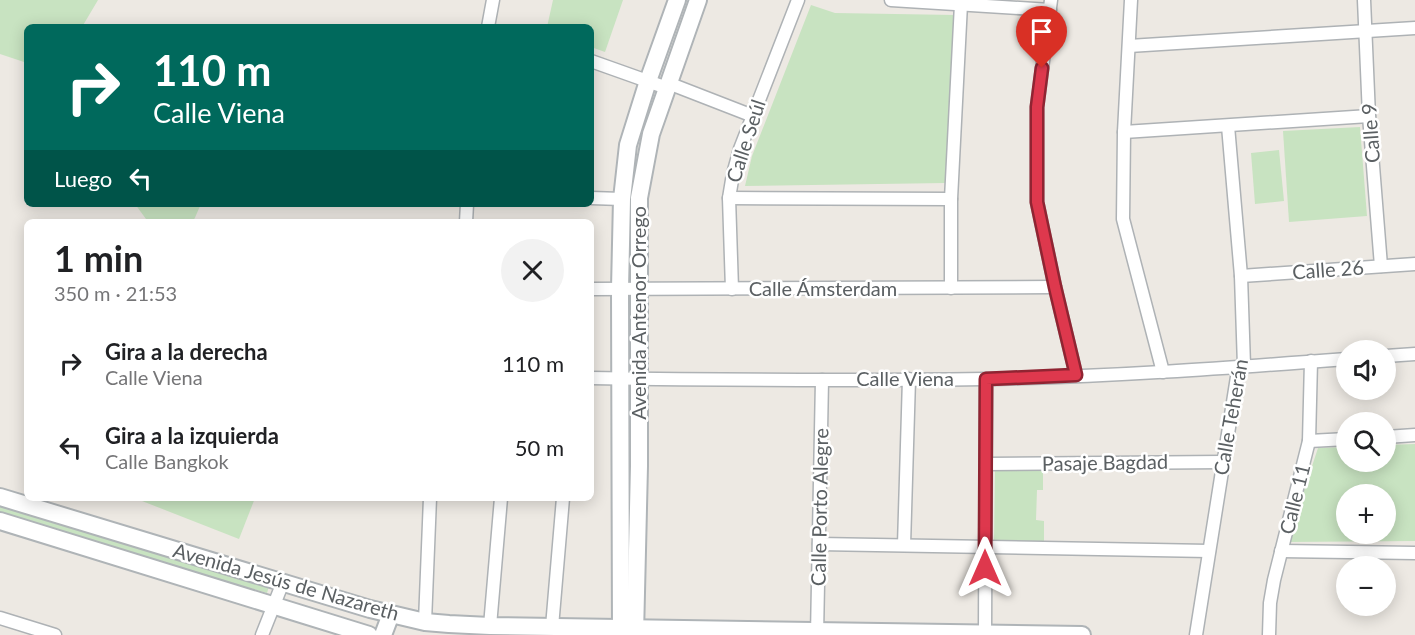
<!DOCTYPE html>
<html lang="es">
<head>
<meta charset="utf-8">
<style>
  :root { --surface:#fff; --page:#f2f2f2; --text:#202124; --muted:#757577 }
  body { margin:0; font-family:Lato,sans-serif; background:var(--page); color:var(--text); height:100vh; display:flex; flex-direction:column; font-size:22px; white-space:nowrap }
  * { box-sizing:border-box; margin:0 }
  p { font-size:20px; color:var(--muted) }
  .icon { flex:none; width:33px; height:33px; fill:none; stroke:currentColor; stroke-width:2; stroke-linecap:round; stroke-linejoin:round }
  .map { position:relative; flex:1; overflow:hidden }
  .details { position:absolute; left:24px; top:219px; width:570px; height:282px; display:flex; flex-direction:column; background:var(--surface); border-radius:9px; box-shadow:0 3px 15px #0003 }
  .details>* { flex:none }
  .guide { position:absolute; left:24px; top:24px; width:570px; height:183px; border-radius:9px; box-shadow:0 3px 15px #0003; background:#00695c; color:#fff; overflow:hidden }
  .tools { position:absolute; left:1336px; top:340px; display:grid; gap:12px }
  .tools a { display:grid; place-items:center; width:60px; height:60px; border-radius:50%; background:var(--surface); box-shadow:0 3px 15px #0003; font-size:30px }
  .pin { position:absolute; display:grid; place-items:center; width:51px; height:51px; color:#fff; margin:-62px -26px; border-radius:50% 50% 50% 0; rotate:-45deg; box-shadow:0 0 6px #0007 }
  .pin .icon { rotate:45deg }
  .me { position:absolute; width:66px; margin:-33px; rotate:0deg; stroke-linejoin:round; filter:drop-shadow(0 0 4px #0008) }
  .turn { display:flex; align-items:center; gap:21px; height:126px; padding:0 30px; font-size:27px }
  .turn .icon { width:78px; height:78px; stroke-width:2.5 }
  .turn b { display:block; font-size:42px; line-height:51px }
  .then { display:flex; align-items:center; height:57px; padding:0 30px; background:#0003; gap:12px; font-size:22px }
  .round { display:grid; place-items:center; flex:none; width:63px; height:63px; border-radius:32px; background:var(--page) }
  .overview { display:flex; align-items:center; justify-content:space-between; height:102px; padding:0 30px }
  h1 { font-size:36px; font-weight:700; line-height:45px }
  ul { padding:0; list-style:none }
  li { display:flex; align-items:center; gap:18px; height:84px; padding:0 30px }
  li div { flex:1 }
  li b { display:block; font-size:22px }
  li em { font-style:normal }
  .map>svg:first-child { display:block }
</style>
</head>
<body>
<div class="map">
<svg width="1415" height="635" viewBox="0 0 1415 635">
  <rect width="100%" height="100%" fill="#ede9e3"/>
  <g fill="#c8e3c1" fill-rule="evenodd">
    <polygon points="0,0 98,0 82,27 27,27 27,63 0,54"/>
    <polygon points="553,0 623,0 605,52 591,47 591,27 547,27"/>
    <polygon points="811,5 835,13 955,15 945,183 745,186 752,156"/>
    <polygon points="1360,127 1367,216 1289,222 1283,131"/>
    <polygon points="1279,150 1284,201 1255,204 1251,153"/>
    <polygon points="135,204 201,204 193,222 155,222 146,219"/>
    <path d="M1415 444V541L1287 542 1318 448 1347 447V462H1386V445ZM1347 495H1386V534H1347Z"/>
    <polygon points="995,469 1043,470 1043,490 1037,490 1036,520 1044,521 1044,541 994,541"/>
    <polygon points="143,498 255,498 239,539 142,501"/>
    <polygon points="0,506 270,583 267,593 0,516"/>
  </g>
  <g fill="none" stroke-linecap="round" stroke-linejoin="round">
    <defs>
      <g id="street">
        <polyline points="891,0 1050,10"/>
        <polyline points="1051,0 1037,107 1037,202 1055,287 1076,375"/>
        <polyline points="1131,0 1124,132 1123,219 1163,372"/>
        <polyline points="1364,0 1369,116 1381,266"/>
        <polyline points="488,27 493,0"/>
        <polyline points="1129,46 1415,28"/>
        <polyline points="591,61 667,88"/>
        <polyline points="668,83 753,116"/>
        <polyline points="1124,132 1369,116"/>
        <polyline points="591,198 622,199"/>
        <polyline points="729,198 951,199"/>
        <polyline points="466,222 467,204"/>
        <polyline points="1241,276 1415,264"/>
        <polyline points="951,288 951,199 961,4"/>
        <polyline points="591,289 1055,287"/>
        <polyline points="732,289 729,198 733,174 740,149 798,0"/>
        <polyline points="1386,356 1415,354"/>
        <path d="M591 378C722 380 854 381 985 379 1106 377 1227 368 1347 359"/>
        <polyline points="1386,437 1415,435"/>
        <polyline points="1309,441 1347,439"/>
        <polyline points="986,464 1223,462"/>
        <polyline points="819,544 1209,551"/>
        <polyline points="904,545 909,379"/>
        <polyline points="1281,551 1415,553"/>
        <polyline points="0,618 55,635"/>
        <polyline points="425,622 430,498"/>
        <polyline points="490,626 501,498"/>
        <polyline points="552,627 563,498"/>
        <polyline points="262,635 283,582"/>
        <polyline points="817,635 822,380"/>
        <polyline points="985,635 986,379"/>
        <polyline points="1196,635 1237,377 1244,366 1241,276 1228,126"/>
        <polyline points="1269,635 1270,603 1274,580 1309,441 1311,361"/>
      </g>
      <g id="secondary">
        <polyline points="0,497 370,609 425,622 449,624 490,626 1082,635"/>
        <polyline points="0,521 369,635"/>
        <polyline points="383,635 391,614"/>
        <polyline points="621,635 620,289 622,199 628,145 648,81 677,0"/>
        <polyline points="635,635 639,466 639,198 651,134 698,0"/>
      </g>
    </defs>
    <use href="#street" stroke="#aeb2b5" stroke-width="15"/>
    <use href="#secondary" stroke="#afb4b7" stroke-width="20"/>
    <use href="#street" stroke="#fff" stroke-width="12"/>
    <use href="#secondary" stroke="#fff" stroke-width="16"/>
  </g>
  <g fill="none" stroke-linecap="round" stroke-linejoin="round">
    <defs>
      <polyline id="route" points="985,568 986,379 1076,375 1055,287 1037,202 1037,107 1042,68"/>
    </defs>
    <use href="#route" stroke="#902432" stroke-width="15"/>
    <use href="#route" stroke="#de384d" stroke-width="10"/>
  </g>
  <g text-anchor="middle" stroke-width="5" stroke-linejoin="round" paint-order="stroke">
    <g font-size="20" fill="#5b6063" stroke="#fff">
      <text transform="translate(1371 133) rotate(-94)" y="7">Calle 9</text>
      <text transform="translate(746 141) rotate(-72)" y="7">Calle Seúl</text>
      <text transform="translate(1328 270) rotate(-4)" y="7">Calle 26</text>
      <text x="823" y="296">Calle Ámsterdam</text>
      <text transform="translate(639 313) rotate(-90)" y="7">Avenida Antenor Orrego</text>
      <text x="905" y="386">Calle Viena</text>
      <text transform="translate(1231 417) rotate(-80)" y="7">Calle Teherán</text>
      <text transform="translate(1105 463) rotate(-1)" y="7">Pasaje Bagdad</text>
      <text transform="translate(1295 499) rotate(-76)" y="7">Calle 11</text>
      <text transform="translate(820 507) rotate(-89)" y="7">Calle Porto Alegre</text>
      <text transform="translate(286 582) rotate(16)" y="7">Avenida Jesús de Nazareth</text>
    </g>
  </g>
</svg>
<div class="tools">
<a><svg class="icon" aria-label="sound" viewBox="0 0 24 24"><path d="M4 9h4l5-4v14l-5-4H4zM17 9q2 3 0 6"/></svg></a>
<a><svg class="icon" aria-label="search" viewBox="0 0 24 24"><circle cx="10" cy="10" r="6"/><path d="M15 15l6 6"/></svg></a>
<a>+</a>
<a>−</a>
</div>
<div class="pin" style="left:1042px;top:68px;background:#d93025"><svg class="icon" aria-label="arrive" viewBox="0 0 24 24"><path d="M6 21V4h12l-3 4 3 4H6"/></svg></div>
<svg class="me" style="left:985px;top:568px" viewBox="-20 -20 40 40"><path d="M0-17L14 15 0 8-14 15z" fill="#de384d" stroke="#fff" stroke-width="4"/></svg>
<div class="guide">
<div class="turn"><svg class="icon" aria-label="right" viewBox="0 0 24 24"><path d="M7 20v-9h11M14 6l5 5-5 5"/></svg><div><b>110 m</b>Calle Viena</div></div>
<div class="then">Luego<svg class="icon" aria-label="left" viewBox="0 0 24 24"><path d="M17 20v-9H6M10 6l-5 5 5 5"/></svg></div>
</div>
<section class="details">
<div class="overview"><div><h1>1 min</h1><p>350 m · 21:53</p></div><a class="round"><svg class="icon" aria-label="close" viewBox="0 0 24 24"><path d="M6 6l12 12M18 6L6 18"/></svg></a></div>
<ul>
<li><svg class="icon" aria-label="right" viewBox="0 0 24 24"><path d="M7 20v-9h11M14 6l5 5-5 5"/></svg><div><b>Gira a la derecha</b><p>Calle Viena</p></div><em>110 m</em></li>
<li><svg class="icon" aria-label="left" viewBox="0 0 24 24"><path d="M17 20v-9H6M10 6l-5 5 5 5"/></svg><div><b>Gira a la izquierda</b><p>Calle Bangkok</p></div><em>50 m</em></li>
</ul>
</section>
</div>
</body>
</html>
